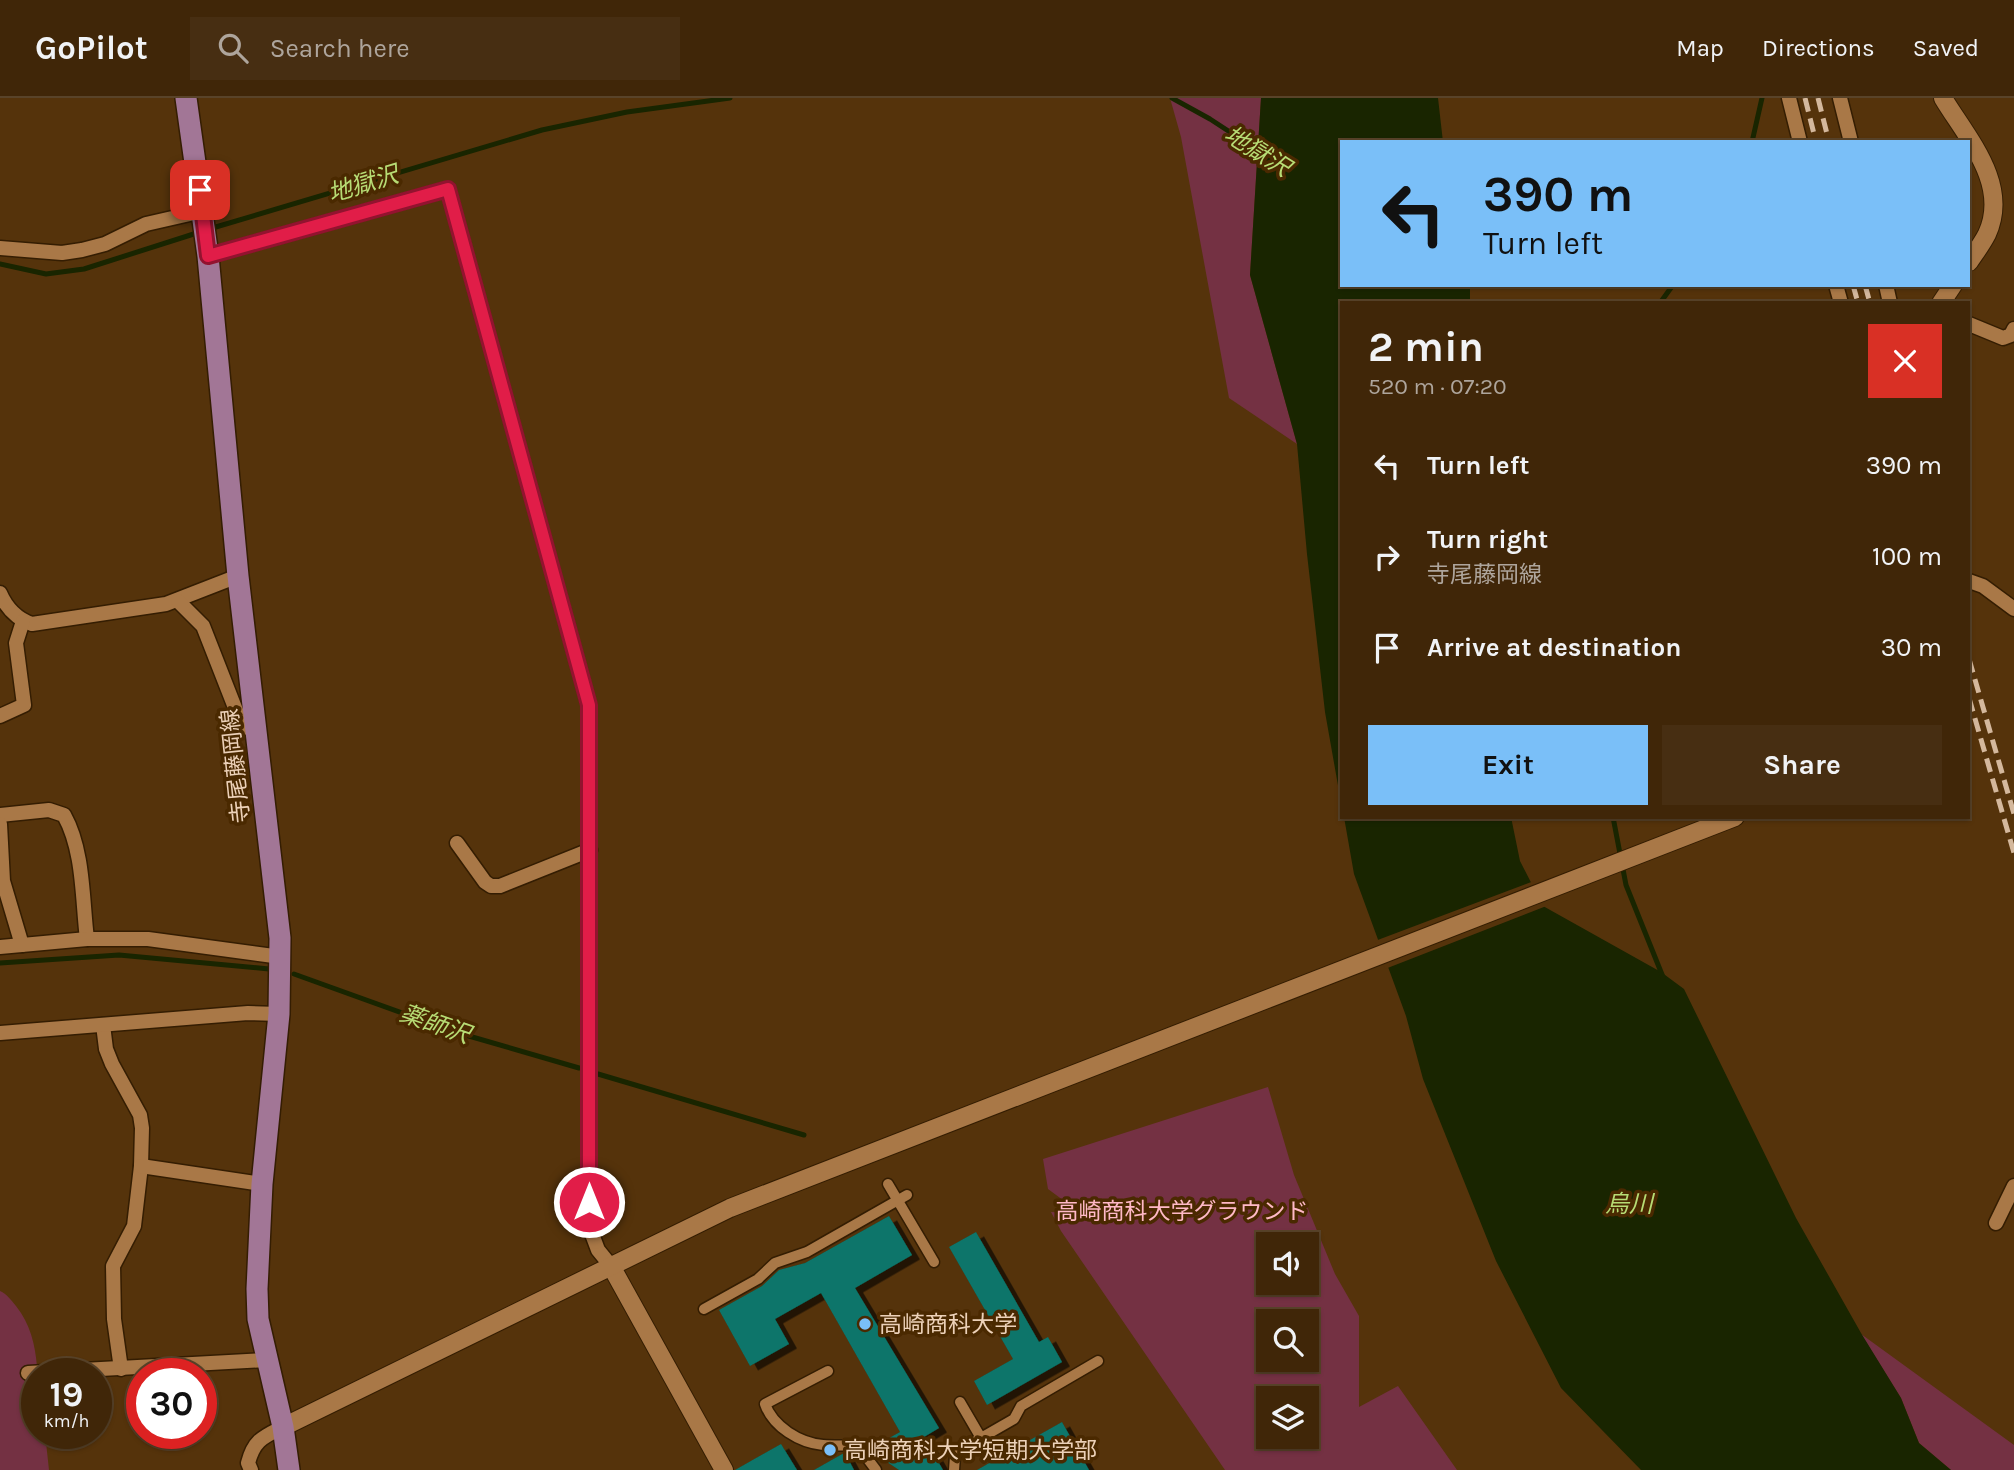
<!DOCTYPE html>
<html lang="en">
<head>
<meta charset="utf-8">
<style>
  :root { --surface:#402608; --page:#472e12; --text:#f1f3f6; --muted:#aea59c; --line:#594329; --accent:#7abff8 }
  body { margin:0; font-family:Karla,"Noto Sans JP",sans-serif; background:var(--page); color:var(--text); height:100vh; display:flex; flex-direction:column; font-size:26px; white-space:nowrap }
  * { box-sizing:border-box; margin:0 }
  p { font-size:23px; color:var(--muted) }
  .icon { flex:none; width:38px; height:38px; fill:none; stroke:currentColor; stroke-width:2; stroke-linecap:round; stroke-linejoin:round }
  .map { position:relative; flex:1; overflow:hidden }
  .side { position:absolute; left:1340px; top:203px; width:630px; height:518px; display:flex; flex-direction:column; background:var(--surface); border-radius:0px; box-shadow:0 2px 5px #0004,0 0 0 2px var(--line) }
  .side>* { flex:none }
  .guide { position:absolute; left:1340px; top:42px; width:630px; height:147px; border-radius:0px; box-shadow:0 2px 5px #0004,0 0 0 2px var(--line); background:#7abff8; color:#111; overflow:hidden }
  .fabs { position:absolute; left:1256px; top:1134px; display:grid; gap:14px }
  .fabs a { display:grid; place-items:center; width:63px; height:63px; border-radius:0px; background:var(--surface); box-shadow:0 2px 5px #0004,0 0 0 2px var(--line); font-size:35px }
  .speed { position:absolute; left:21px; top:1260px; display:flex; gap:14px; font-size:35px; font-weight:700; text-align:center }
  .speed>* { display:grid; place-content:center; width:91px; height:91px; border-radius:50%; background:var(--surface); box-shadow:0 2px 5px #0004,0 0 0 2px var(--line); line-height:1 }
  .speed small { font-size:18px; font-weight:400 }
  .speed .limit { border:10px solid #d22; background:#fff; color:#111 }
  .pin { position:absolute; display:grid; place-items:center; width:60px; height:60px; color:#fff; margin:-30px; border-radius:14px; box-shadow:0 4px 10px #0006 }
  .me { position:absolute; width:77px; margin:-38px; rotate:0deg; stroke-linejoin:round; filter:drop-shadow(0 0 5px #0008) }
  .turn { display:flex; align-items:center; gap:24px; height:147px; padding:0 28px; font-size:32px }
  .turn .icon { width:91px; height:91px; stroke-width:2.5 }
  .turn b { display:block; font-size:49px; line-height:60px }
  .round { display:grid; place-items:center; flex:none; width:74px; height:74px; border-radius:0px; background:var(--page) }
  .head { display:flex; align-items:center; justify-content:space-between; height:119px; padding:0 28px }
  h1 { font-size:42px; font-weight:700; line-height:52px }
  .button { display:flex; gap:14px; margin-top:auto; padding:14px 28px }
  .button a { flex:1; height:80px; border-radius:0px; background:var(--accent); color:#111; font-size:28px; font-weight:700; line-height:80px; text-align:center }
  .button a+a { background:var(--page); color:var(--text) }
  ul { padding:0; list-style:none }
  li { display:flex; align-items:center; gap:21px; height:91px; padding:0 28px }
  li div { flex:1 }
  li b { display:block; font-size:26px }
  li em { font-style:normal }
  header { display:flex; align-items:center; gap:42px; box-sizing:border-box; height:98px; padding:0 35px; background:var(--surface); border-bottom:2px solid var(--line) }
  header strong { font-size:33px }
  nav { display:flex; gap:38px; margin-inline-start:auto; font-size:24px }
  .search { width:490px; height:63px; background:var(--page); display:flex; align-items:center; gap:18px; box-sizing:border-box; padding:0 24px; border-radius:0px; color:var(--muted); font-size:26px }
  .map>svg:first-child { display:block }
</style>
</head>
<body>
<header>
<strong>GoPilot</strong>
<div class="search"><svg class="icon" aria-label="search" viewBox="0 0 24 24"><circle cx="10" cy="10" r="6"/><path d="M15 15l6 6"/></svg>Search here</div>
<nav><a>Map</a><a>Directions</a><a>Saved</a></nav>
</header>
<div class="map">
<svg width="2014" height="1372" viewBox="0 0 2014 1372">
  <defs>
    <filter id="shadow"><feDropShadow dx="8" dy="4.5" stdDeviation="0" flood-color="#0009"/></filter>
  </defs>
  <rect width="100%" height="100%" fill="#55330b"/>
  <g fill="#743143" fill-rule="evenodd">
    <polygon points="1170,0 1261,0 1250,177 1297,346 1229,300 1181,39"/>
    <path d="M1268 989 1294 1077 1335 1176 1359 1218V1309L1398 1288 1457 1372H1225L1061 1133 1051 1114 1088 1116 1071 1108 1048 1091 1043 1061ZM1269 1146H1307V1185H1269ZM1269 1223H1307V1262H1269ZM1269 1300H1307V1339H1269Z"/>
    <path d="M0 1193C7 1196 11 1202 16 1208 44 1243 37 1292 37 1335H45L49 1372H0Z"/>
    <polygon points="1861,1236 2014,1347 2014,1372 1951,1372 1919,1345 1901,1300"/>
  </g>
  <g fill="#192500">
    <polygon points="1261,0 1438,0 1443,44 1342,44 1342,187 1470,187 1470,205 1342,205 1342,710 1325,614 1307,456 1297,346 1250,177"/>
    <polygon points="1344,719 1511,719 1520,763 1543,808 1661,874 1684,891 1796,1120 1861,1235 1901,1300 1919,1345 1951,1372 1641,1372 1561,1290 1496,1163 1423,981 1406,918 1354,776"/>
  </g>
  <polygon fill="#55330b" points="1534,783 1546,805 1549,807 1385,871 1375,843"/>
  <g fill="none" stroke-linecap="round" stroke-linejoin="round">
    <g stroke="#192500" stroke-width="5">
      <polyline points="1172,0 1210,21 1262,55"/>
      <polyline points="1752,44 1762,0"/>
      <polyline points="209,131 542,32 627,14 730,0"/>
      <polyline points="0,166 46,176 84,171 200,134"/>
      <polyline points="1660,205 1673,187"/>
      <polyline points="1613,719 1626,787 1663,879"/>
      <polyline points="0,865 119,857 269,871"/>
      <polyline points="294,876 455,934 579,970"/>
      <polyline points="598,976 804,1037"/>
    </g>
  </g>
  <g fill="#08746b" filter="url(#shadow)">
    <polygon points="889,1118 912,1157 855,1190 939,1330 924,1339 943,1372 899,1372 878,1358 873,1349 900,1334 821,1195 775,1221 789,1246 750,1268 719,1212 762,1188 779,1172 805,1165"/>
    <polygon points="976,1134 1039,1244 1048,1239 1062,1264 987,1307 974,1283 1013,1261 949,1149"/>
    <polygon points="1062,1324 1089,1372 977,1372"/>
    <polygon points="781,1346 797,1372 735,1372"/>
    <polygon points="845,1355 854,1372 814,1372 844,1355"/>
  </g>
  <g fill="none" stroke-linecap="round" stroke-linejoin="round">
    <defs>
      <g id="pedestrian">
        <polyline points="888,1086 934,1164"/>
        <polyline points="704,1211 758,1181 775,1165 807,1154 907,1097"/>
        <path d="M828 1273 765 1306C773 1329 800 1345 823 1347 835 1348 847 1347 858 1348L876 1372"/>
        <polyline points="960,1304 981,1340"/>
        <polyline points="954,1372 955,1358 960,1352 1014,1321 1021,1308 1098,1263"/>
      </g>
      <g id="minor">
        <polyline points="1789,0 1800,44"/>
        <polyline points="1840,0 1851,44"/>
        <polyline points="0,150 62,155 82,152 105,146 146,126 203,113"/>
        <polyline points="208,158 448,91 589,607 589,1128 598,1152 611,1168"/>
        <polyline points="1836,187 1841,205"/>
        <polyline points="1886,187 1890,205"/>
        <polyline points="1969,226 2003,240 2011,237 2014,231"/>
        <polyline points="1969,483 1983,488 2014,511"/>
        <path d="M0 495C6 509 17 521 32 526L166 506 238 478"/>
        <polyline points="178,503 203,528 239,620 248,630 258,635"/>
        <polyline points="0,618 24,607 16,545 23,523"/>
        <path d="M0 717 49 712 64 717C84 753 82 801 87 841"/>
        <polyline points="0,726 3,783 22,847"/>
        <polyline points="457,745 485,784 491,788 500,788 590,752"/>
        <polyline points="0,849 87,841 148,841 281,859"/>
        <polyline points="103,927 106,951 112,966 140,1017 142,1030 141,1068 134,1128 113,1168 114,1221 121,1271"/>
        <polyline points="0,935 248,915 279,916"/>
        <polyline points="141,1068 262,1086"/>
        <polyline points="1996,1125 2014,1088"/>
        <polyline points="28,1275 266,1262"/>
        <path d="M251 1372 248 1365C254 1342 263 1339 283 1329"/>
      </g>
      <g id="tertiary">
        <path d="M1943 0C1967 40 2010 86 1987 136 1982 146 1975 155 1969 164"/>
        <polyline points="1941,205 1953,187"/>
        <polyline points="611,1168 724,1372"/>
        <polyline points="283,1329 730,1110 1735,719"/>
      </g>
      <polyline id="primary" points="186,0 208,158 238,478 280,840 279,916 262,1086 257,1191 258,1221 283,1329 289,1372"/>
    </defs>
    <use href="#pedestrian" stroke="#341d02" stroke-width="13"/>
    <use href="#minor" stroke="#341d02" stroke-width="17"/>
    <use href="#tertiary" stroke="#341d02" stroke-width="20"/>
    <use href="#primary" stroke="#341d02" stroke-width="24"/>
    <use href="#pedestrian" stroke="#a97847" stroke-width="10"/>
    <use href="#minor" stroke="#a97847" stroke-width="14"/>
    <use href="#tertiary" stroke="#a97847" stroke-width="18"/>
    <use href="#primary" stroke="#a27696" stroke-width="21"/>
    <g stroke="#d4b89d" stroke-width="5" stroke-dasharray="14 7" stroke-linecap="butt">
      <polyline points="1805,0 1816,44"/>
      <polyline points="1818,0 1829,44"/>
      <polyline points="1853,187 1858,205"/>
      <polyline points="1865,187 1870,205"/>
      <polyline points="1969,561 2014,716"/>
      <polyline points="1969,600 2014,755"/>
    </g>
  </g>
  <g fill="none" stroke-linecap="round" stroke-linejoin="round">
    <defs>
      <polyline id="route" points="200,92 208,158 448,91 589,607 589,1104"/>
    </defs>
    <use href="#route" stroke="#92132f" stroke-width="18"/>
    <use href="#route" stroke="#e11d48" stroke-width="12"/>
  </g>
  <g fill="#7abff8" stroke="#4a2900" stroke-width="2.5">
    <circle cx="865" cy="1226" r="7"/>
    <circle cx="830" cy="1352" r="7"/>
  </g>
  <g text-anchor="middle" stroke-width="7" stroke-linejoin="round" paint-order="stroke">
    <g font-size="23" fill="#ecd1b8" stroke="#4a2900">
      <text transform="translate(235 668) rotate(-96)" y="8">寺尾藤岡線</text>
    </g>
    <g font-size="23" fill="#ffb9c7" stroke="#4a2900">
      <text x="1182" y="1121">高崎商科大学グラウンド</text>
    </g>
    <g font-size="23" fill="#ecd1b8" stroke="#4a2900" text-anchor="start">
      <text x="879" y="1234">高崎商科大学</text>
      <text x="844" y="1360">高崎商科大学短期大学部</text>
    </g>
    <g font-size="24" font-style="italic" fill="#b7dc74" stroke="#4a2900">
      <text transform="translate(1257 53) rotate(32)" y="8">地獄沢</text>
      <text transform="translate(363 86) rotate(-17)" y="8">地獄沢</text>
      <text transform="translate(435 926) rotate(19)" y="8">薬師沢</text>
      <text x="1629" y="1114">烏川</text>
    </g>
  </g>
</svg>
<div class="fabs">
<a><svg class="icon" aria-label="sound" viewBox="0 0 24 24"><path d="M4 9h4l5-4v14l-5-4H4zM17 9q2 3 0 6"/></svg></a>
<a><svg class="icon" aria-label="search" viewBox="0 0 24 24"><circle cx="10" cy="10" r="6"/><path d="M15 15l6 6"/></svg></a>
<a><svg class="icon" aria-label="layers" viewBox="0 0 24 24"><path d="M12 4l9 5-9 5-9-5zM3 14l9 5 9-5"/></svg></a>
</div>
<div class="speed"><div>19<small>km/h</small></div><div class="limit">30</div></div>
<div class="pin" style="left:200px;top:92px;background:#d93025"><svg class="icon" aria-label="arrive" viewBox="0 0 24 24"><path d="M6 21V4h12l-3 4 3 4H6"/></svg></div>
<svg class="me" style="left:589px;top:1104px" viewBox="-20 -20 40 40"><circle r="17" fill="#e11d48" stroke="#fff" stroke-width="3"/><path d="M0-11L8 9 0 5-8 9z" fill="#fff"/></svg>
<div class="guide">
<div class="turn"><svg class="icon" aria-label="left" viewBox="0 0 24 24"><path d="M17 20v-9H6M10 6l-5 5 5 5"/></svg><div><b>390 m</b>Turn left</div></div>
</div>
<section class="side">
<div class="head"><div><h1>2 min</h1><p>520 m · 07:20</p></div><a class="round" style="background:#d93025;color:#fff"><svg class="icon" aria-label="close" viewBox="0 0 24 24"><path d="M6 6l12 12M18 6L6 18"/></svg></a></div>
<ul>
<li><svg class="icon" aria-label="left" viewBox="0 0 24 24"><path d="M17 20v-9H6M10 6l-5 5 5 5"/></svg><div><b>Turn left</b></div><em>390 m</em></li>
<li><svg class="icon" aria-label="right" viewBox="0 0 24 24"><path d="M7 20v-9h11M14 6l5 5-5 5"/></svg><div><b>Turn right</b><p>寺尾藤岡線</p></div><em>100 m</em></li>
<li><svg class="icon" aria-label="arrive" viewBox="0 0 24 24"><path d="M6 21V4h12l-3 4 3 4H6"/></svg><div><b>Arrive at destination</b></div><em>30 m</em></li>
</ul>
<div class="button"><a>Exit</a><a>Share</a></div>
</section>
</div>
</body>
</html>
